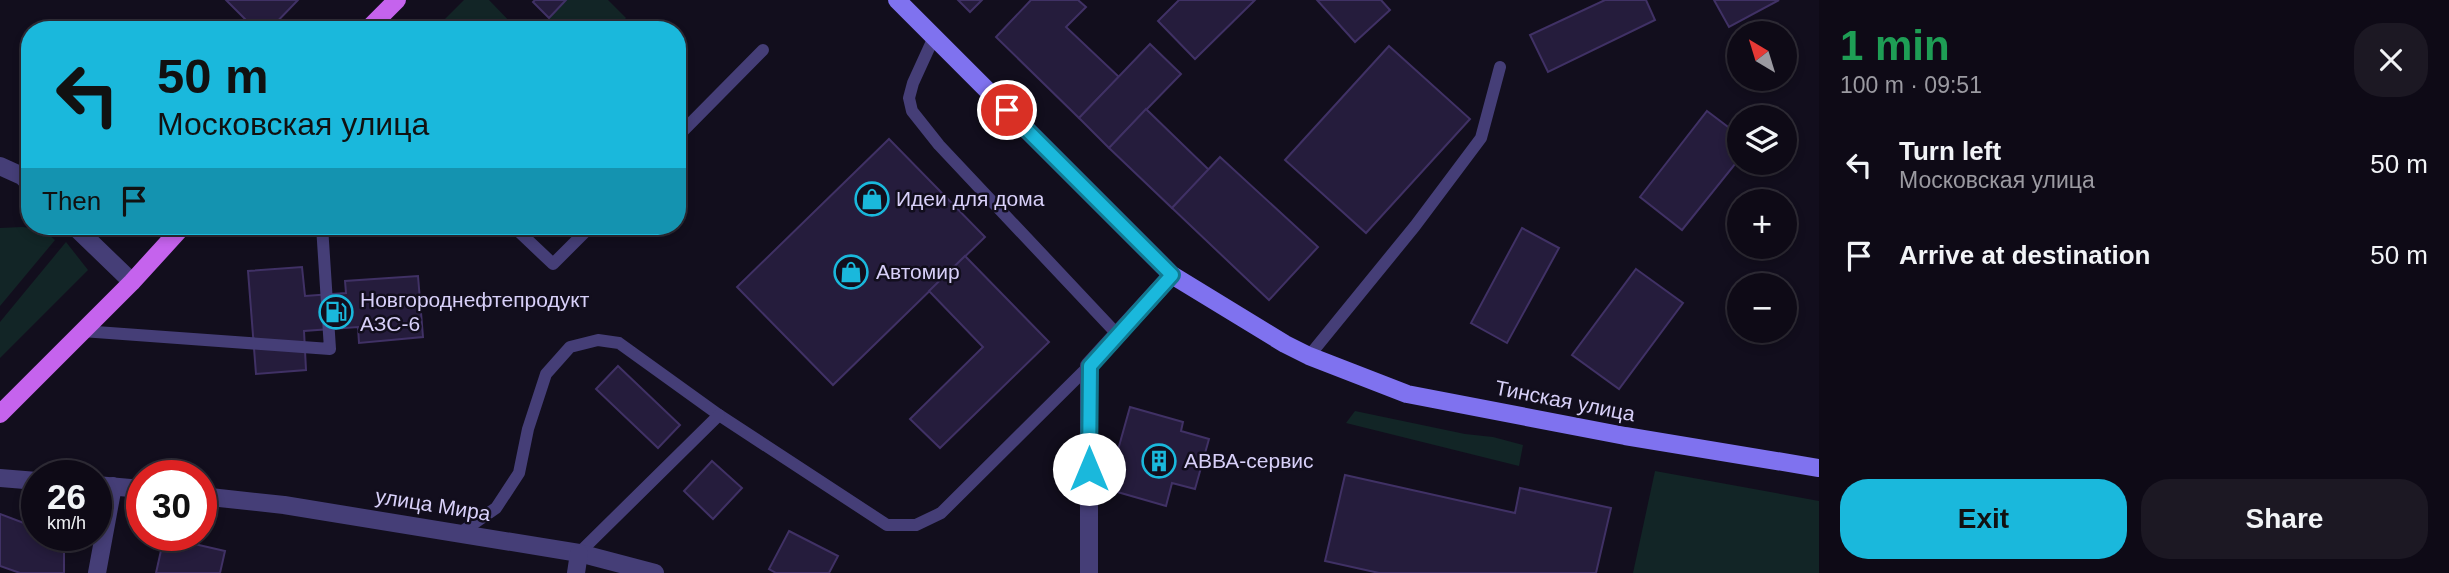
<!DOCTYPE html>
<html lang="en">
<head>
<meta charset="utf-8">
<style>
  :root { --surface:#0e0a16; --page:#1c1823; --text:#f1f3f6; --muted:#9b9aa1; --line:#2e2b35; --accent:#1ab8dc }
  body { margin:0; font-family:Helvetica,sans-serif; background:var(--page); color:var(--text); height:100vh; display:flex; flex-direction:column; font-size:26px; white-space:nowrap }
  * { box-sizing:border-box; margin:0 }
  p { font-size:23px; color:var(--muted) }
  .icon { flex:none; width:38px; height:38px; fill:none; stroke:currentColor; stroke-width:2; stroke-linecap:round; stroke-linejoin:round }
  .map { position:relative; flex:1; overflow:hidden }
  .sheet { display:flex; flex-direction:column; background:var(--surface); width:630px }
  .sheet>* { flex:none }
  .top-card { position:absolute; left:21px; top:21px; width:665px; height:214px; border-radius:28px; box-shadow:0 4px 10px #0003,0 0 0 2px var(--line); background:#1ab8dc; color:#111; overflow:hidden }
  .needle { width:46px; rotate:322deg }
  .buttons { position:absolute; left:1727px; top:21px; display:grid; gap:14px }
  .buttons a { display:grid; place-items:center; width:70px; height:70px; border-radius:50%; background:var(--surface); box-shadow:0 4px 10px #0003,0 0 0 2px var(--line); font-size:35px }
  .speed { position:absolute; left:21px; top:460px; display:flex; gap:14px; font-size:35px; font-weight:700; text-align:center }
  .speed>* { display:grid; place-content:center; width:91px; height:91px; border-radius:50%; background:var(--surface); box-shadow:0 4px 10px #0003,0 0 0 2px var(--line); line-height:1 }
  .speed small { font-size:18px; font-weight:400 }
  .speed .limit { border:10px solid #d22; background:#fff; color:#111 }
  .pin { position:absolute; display:grid; place-items:center; width:60px; height:60px; color:#fff; margin:-30px; border:4px solid #fff; border-radius:50%; box-shadow:0 2px 7px #0007 }
  .me { position:absolute; width:77px; margin:-38px; rotate:0deg; stroke-linejoin:round; filter:drop-shadow(0 0 5px #0008) }
  .turn { display:flex; align-items:center; gap:24px; height:147px; padding:0 21px; font-size:32px }
  .turn .icon { width:91px; height:91px; stroke-width:2.5 }
  .turn b { display:block; font-size:49px; line-height:60px }
  .then { display:flex; align-items:center; height:66px; padding:0 21px; background:#0003; gap:14px; font-size:26px }
  .round { display:grid; place-items:center; flex:none; width:74px; height:74px; border-radius:28px; background:var(--page) }
  .summary { display:flex; align-items:center; justify-content:space-between; height:119px; padding:0 21px }
  h1 { font-size:42px; font-weight:700; line-height:52px; color:#1e9e55 }
  .action { display:flex; gap:14px; margin-top:auto; padding:14px 21px }
  .action a { flex:1; height:80px; border-radius:28px; background:var(--accent); color:#111; font-size:28px; font-weight:700; line-height:80px; text-align:center }
  .action a+a { background:var(--page); color:var(--text) }
  ul { padding:0; list-style:none }
  li { display:flex; align-items:center; gap:21px; height:91px; padding:0 21px }
  li div { flex:1 }
  li b { display:block; font-size:26px }
  li em { font-style:normal }
  main { display:flex; flex:1; min-height:0 }
  .map>svg:first-child { display:block }
</style>
</head>
<body>
<main>
<div class="map">
<svg width="1819" height="573" viewBox="0 0 1819 573">
  <rect width="100%" height="100%" fill="#120e1d"/>
  <g fill="#122526">
    <polygon points="464,0 489,0 518,30 434,30"/>
    <polygon points="566,0 608,0 626,18 615,30 562,30 549,18"/>
    <polygon points="22,227 42,229 55,240 0,306 0,228"/>
    <polygon points="66,242 88,270 0,358 0,322"/>
    <polygon points="1355,411 1465,434 1493,437 1523,445 1519,466 1346,423"/>
    <polygon points="1655,471 1819,501 1819,573 1633,573"/>
  </g>
  <g fill="#251c3c" stroke="#403165" stroke-width="2">
    <polygon points="226,0 298,0 269,30 256,30"/>
    <polygon points="535,0 566,0 549,18 533,2"/>
    <polygon points="958,0 982,0 970,12"/>
    <polygon points="1031,0 1078,0 1086,7 1066,27 1119,77 1079,118 996,37"/>
    <polygon points="1179,0 1255,0 1195,59 1158,21"/>
    <polygon points="1317,0 1381,0 1390,10 1355,42"/>
    <polygon points="1605,0 1646,0 1655,20 1548,72 1530,35"/>
    <polygon points="1714,0 1779,0 1729,27"/>
    <polygon points="1150,44 1181,74 1109,148 1079,118"/>
    <polygon points="1389,46 1470,119 1366,233 1285,160"/>
    <polygon points="1146,109 1209,170 1172,208 1109,148"/>
    <polygon points="1707,111 1740,136 1740,158 1682,230 1640,197"/>
    <polygon points="889,139 985,237 833,385 737,287"/>
    <polygon points="1220,157 1318,247 1269,300 1172,208"/>
    <polygon points="1522,228 1559,248 1507,343 1471,323"/>
    <polygon points="965,256 1049,342 940,448 910,419 983,347 929,291"/>
    <polygon points="302,267 305,296 346,293 345,281 418,276 423,337 359,343 358,327 304,331 306,370 256,374 248,271"/>
    <polygon points="1636,269 1683,303 1619,389 1572,355"/>
    <polygon points="618,366 680,425 658,448 596,389"/>
    <polygon points="1130,407 1183,422 1181,431 1209,439 1195,489 1172,483 1166,506 1107,489"/>
    <polygon points="712,461 742,488 713,519 684,491"/>
    <polygon points="1345,475 1515,513 1520,488 1611,508 1596,573 1379,573 1325,561"/>
    <polygon points="0,514 37,528 37,536 58,536 64,538 64,573 20,573 0,566"/>
    <polygon points="789,531 838,556 829,573 776,573 769,569"/>
    <polygon points="164,537 225,551 220,573 156,573"/>
  </g>
  <g fill="none" stroke-linecap="round" stroke-linejoin="round">
    <g stroke="#453e77" stroke-width="12">
      <polyline points="934,37 913,83 909,98 912,111 939,145 1117,334"/>
      <polyline points="677,137 763,50"/>
      <polyline points="513,226 553,264 591,226"/>
      <polyline points="82,331 330,349 322,226"/>
      <polyline points="1309,356 1415,226 1481,138 1500,67"/>
      <polyline points="460,533 496,508 519,473 528,429 546,374 570,347 598,340 619,343 719,415 887,525 916,525 941,513 1089,366"/>
      <polyline points="579,553 719,415"/>
    </g>
    <g stroke="#453e77" stroke-width="18">
      <polyline points="0,166 22,176 30,184"/>
      <polyline points="74,226 132,282"/>
      <polyline points="0,478 37,481"/>
      <polyline points="96,485 142,489"/>
      <polyline points="201,496 284,505 579,553 655,573"/>
      <polyline points="97,573 113,486"/>
      <polyline points="576,573 579,553"/>
      <polyline points="1089,573 1089,366 1172,275"/>
    </g>
    <polyline stroke="#7f72ef" stroke-width="18" points="897,0 1172,275 1285,344 1309,356 1407,394 1625,436 1819,468"/>
    <g stroke="#c563ed" stroke-width="18">
      <polyline points="367,30 397,0"/>
      <polyline points="0,414 132,282 183,226"/>
    </g>
  </g>
  <g fill="none" stroke-linecap="round" stroke-linejoin="round">
    <defs>
      <polyline id="route" points="1007,110 1172,275 1090,366 1089,469"/>
    </defs>
    <use href="#route" stroke="#11788f" stroke-width="18"/>
    <use href="#route" stroke="#1ab8dc" stroke-width="12"/>
  </g>
  <defs>
    <symbol id="shop-ring" viewBox="-11 -11 22 22"><circle r="9.5" fill="#120e1d" stroke="#1ab8dc" stroke-width="1.5"/><path d="M-5-2.5h2.3a2.7 3.5 0 0 1 5.4 0H5L5.5 6h-11ZM-1.5-2.5h3a1.5 2.3 0 0 0-3 0Z" fill="#1ab8dc"/></symbol>
    <symbol id="fuel-ring" viewBox="-11 -11 22 22"><circle r="9.5" fill="#120e1d" stroke="#1ab8dc" stroke-width="1.5"/><path d="M-5.5-6h7V0h2V4h1.3V-2.5L3-4.5l.8-.8L6-3V5H2.5V1h-1V6h-7ZM-4.2-4.7v3.2H.2V-4.7Z" fill="#1ab8dc"/></symbol>
    <symbol id="building-ring" viewBox="-11 -11 22 22"><circle r="9.5" fill="#120e1d" stroke="#1ab8dc" stroke-width="1.5"/><path d="M-4-6H4V6H1V3H-1V6H-4ZM-2.5-4.3h1.7v1.8h-1.7ZM.8-4.3h1.7v1.8H.8ZM-2.5-1h1.7V.8h-1.7ZM.8-1h1.7V.8H.8Z" fill="#1ab8dc"/></symbol>
  </defs>
  <g fill-rule="evenodd">
    <use href="#shop-ring" x="853" y="180" width="38" height="38"/>
    <use href="#shop-ring" x="832" y="253" width="38" height="38"/>
    <use href="#fuel-ring" x="317" y="293" width="38" height="38"/>
    <use href="#building-ring" x="1140" y="442" width="38" height="38"/>
  </g>
  <g text-anchor="middle" stroke-width="5" stroke-linejoin="round" paint-order="stroke">
    <g font-size="21" fill="#d8d0f9" stroke="#120e1d" text-anchor="start">
      <text x="896" y="206">Идеи для дома</text>
      <text x="876" y="279">Автомир</text>
      <text x="360" y="307">Новгороднефтепродукт<tspan x="360" dy="24">АЗС-6</tspan></text>
      <text x="1184" y="468">АВВА-сервис</text>
    </g>
    <g font-size="21" fill="#d8d0f9" stroke="#120e1d">
      <text transform="translate(1565 401) rotate(11)" y="7">Тинская улица</text>
      <text transform="translate(433 505) rotate(9)" y="7">улица Мира</text>
    </g>
  </g>
</svg>
<div class="buttons">
<a><svg class="needle" viewBox="-14 -14 28 28"><path d="M0-13l5 13h-10z" fill="#e53935"/><path d="M0 13l5-13h-10z" fill="#9b9aa1"/></svg></a>
<a><svg class="icon" aria-label="layers" viewBox="0 0 24 24"><path d="M12 4l9 5-9 5-9-5zM3 14l9 5 9-5"/></svg></a>
<a>+</a>
<a>−</a>
</div>
<div class="speed"><div>26<small>km/h</small></div><div class="limit">30</div></div>
<div class="pin" style="left:1007px;top:110px;background:#d93025"><svg class="icon" aria-label="arrive" viewBox="0 0 24 24"><path d="M6 21V4h12l-3 4 3 4H6"/></svg></div>
<svg class="me" style="left:1089px;top:469px" viewBox="-20 -20 40 40"><circle r="19" fill="#fff"/><path d="M0-13L10 11 0 6-10 11z" fill="#1ab8dc"/></svg>
<div class="top-card">
<div class="turn"><svg class="icon" aria-label="left" viewBox="0 0 24 24"><path d="M17 20v-9H6M10 6l-5 5 5 5"/></svg><div><b>50 m</b>Московская улица</div></div>
<div class="then">Then<svg class="icon" aria-label="arrive" viewBox="0 0 24 24"><path d="M6 21V4h12l-3 4 3 4H6"/></svg></div>
</div>
</div>
<section class="sheet">
<div class="summary"><div><h1>1 min</h1><p>100 m · 09:51</p></div><a class="round"><svg class="icon" aria-label="close" viewBox="0 0 24 24"><path d="M6 6l12 12M18 6L6 18"/></svg></a></div>
<ul>
<li><svg class="icon" aria-label="left" viewBox="0 0 24 24"><path d="M17 20v-9H6M10 6l-5 5 5 5"/></svg><div><b>Turn left</b><p>Московская улица</p></div><em>50 m</em></li>
<li><svg class="icon" aria-label="arrive" viewBox="0 0 24 24"><path d="M6 21V4h12l-3 4 3 4H6"/></svg><div><b>Arrive at destination</b></div><em>50 m</em></li>
</ul>
<div class="action"><a>Exit</a><a>Share</a></div>
</section>
</main>
</body>
</html>
